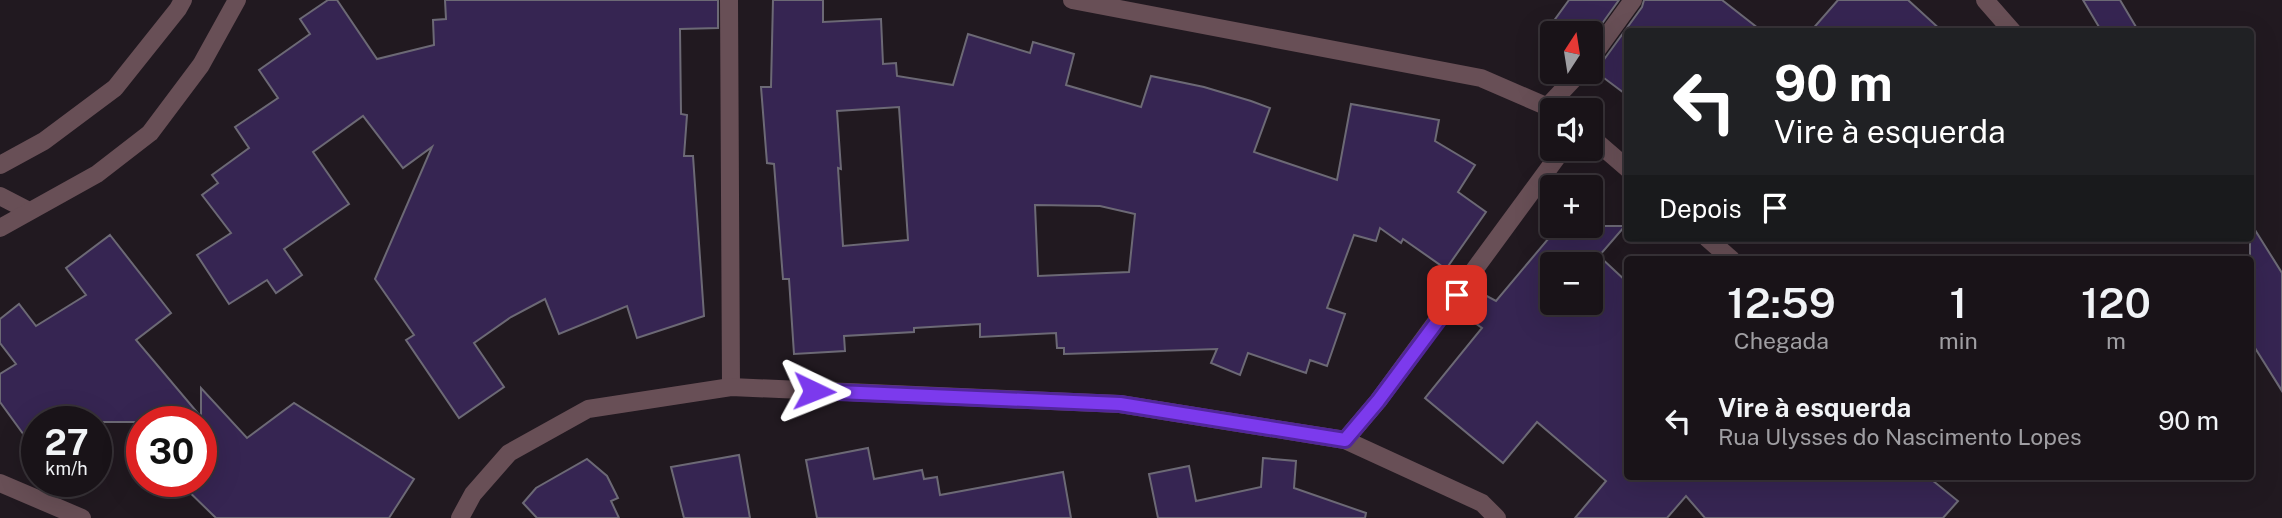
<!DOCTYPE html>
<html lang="pt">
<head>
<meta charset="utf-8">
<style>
  :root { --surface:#191318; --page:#221c21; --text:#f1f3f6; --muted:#9f9ea2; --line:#373237 }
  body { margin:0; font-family:"Public Sans",sans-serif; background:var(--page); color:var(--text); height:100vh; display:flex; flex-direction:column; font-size:26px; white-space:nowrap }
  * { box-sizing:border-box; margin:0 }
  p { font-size:23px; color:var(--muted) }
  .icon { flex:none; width:38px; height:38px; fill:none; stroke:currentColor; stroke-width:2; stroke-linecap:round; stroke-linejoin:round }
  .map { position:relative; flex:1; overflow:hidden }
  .drawer { position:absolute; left:1624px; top:256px; width:630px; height:224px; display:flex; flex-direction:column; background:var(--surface); border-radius:7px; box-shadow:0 7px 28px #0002,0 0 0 2px var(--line) }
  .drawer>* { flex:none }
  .banner { position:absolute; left:1624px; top:28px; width:630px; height:214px; border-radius:7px; box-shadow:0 7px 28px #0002,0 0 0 2px var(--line); background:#202124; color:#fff; overflow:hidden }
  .needle { width:46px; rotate:12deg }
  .controls { position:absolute; left:1540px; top:21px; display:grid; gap:14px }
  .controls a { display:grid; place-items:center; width:63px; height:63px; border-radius:7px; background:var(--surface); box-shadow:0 7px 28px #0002,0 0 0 2px var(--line); font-size:35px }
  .speed { position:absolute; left:21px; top:406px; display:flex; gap:14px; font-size:35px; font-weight:700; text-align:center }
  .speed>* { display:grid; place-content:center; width:91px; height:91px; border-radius:50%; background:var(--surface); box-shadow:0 7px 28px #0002,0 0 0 2px var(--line); line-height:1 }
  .speed small { font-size:18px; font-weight:400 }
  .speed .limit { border:10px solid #d22; background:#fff; color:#111 }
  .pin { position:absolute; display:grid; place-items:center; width:60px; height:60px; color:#fff; margin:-30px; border-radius:14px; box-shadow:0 4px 10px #0006 }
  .me { position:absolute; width:77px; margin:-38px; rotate:92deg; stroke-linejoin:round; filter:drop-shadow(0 0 5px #0008) }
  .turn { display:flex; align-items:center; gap:24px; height:147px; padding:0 35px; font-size:32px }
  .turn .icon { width:91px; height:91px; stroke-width:2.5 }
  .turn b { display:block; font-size:49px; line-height:60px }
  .then { display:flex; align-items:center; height:66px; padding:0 35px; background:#0003; gap:14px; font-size:26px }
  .eta { display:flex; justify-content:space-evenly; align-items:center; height:119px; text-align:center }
  .eta b { font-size:42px; font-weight:600; line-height:49px }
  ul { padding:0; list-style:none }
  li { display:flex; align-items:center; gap:21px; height:91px; padding:0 35px }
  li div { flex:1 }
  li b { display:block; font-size:26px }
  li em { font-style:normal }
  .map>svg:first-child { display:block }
</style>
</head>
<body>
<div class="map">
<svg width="2282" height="518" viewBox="0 0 2282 518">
  <rect width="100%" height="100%" fill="#211920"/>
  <g fill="#362552" stroke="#6c6975" stroke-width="2" fill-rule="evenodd">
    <polygon points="328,0 337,0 377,59 434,45 433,20 446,19 445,0 718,0 718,28 680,29 681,114 687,115 684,156 693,156 704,316 637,338 627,306 559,334 545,299 511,317 474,343 504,387 459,418 406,340 414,335 375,279 432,147 403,168 363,116 313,152 349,204 284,249 302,275 276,293 267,280 229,304 197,255 231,233 202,195 218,183 212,175 249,148 235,127 278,98 259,70 310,34 300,19"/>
    <path d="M773 0H823V22L881 19 883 64 896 63 897 76 953 85 968 34 1030 53 1033 42 1074 54 1066 85 1141 107 1151 76 1204 87 1251 101 1270 108 1254 152 1337 180 1351 104 1439 120 1435 141 1475 165 1458 192 1486 212 1446 269 1403 239 1401 243 1380 228 1376 241 1354 235 1327 308 1345 314 1327 366 1310 360 1306 373 1248 353 1240 375 1211 363 1217 349 1064 354V348H1057L1056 333 980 337V324L914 328V332L844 336 845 351 794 354 789 279H783L774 164 767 163 761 87H771ZM899 107 908 240 843 246 838 168 841 169 837 111ZM1035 205 1100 206 1135 214 1129 272 1038 276Z"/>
    <polygon points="1569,0 1619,0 1591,39 1591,33 1552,33 1552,38 1545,33"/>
    <polygon points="1644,0 1722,0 1763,32 1628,32 1628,96 1592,69 1600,65 1642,7"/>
    <polygon points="1838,0 1908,0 1943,32 1810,32"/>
    <polygon points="2083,0 2120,0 2139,32 2102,32"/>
    <polygon points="2250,222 2282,273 2282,391 2250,340"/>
    <path d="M1559 226H1625L1599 256 1628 283V476H1927L1958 501 1943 518H1705L1686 496 1667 518H1575L1606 481 1537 422 1503 463 1425 398 1482 328 1468 318 1485 295 1496 301ZM1552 264H1591V303H1552Z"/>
    <polygon points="110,235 171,313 136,340 201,417 201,388 247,438 294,403 414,479 389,518 216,518 178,481 201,481 201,422 37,422 37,453 0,402 0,374 16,364 0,343 0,319 19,304 36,326 86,295 66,268"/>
    <polygon points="868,448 874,479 922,470 924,479 937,477 940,495 1063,472 1071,518 817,518 806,460"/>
    <polygon points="739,455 750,518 684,518 671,467"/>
    <polygon points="1263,458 1296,461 1294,488 1366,513 1365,518 1158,518 1149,474 1189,466 1196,501 1261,487"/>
    <polygon points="587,459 607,476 618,498 611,501 619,518 537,518 523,503 536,488"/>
  </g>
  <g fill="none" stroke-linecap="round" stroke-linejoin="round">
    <g stroke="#684f56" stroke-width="18">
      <polyline points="729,0 731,387"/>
      <polyline points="1072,0 1481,78 1555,110"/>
      <polyline points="1985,0 2013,32"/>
      <polyline points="1591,58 1633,0"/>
      <polyline points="1548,106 1580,72"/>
      <polyline points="1591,137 1628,169"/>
      <polyline points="0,196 29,211"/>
      <polyline points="1707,238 1731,259"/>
      <polyline points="1345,440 1378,401 1563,149"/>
      <polyline points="0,483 82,518"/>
      <polyline points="460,518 473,494 509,453 588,409 731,387 1120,404 1345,440 1482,503 1497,518"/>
    </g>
    <g stroke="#684f56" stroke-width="18">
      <polyline points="0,165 44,141 115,88 178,9 183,0"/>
      <polyline points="0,228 97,174 150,133 201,65 237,0"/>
    </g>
  </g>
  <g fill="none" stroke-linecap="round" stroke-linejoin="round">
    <defs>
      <polyline id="route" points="814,391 1120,404 1345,440 1378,401 1457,295"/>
    </defs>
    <use href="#route" stroke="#51269a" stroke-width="18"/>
    <use href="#route" stroke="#7c3aed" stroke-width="12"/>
  </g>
</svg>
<div class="controls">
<a><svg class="needle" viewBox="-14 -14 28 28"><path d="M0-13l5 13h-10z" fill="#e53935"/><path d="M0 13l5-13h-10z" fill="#9f9ea2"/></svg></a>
<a><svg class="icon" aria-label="sound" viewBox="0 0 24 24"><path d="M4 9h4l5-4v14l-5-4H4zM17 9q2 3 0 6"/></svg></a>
<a>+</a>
<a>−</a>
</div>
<div class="speed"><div>27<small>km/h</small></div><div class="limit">30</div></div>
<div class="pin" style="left:1457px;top:295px;background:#d93025"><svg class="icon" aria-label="arrive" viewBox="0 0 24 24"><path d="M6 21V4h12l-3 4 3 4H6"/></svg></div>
<svg class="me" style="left:814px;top:391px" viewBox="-20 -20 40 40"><path d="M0-17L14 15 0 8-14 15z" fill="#7c3aed" stroke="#fff" stroke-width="4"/></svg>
<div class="banner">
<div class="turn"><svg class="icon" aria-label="left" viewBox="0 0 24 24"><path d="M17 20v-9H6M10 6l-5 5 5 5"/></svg><div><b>90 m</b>Vire à esquerda</div></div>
<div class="then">Depois<svg class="icon" aria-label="arrive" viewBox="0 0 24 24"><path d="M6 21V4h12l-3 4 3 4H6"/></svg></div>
</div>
<section class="drawer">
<div class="eta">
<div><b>12:59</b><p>Chegada</p></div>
<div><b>1</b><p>min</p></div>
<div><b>120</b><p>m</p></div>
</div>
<ul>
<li><svg class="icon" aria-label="left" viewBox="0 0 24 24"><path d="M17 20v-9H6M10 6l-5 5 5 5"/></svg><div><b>Vire à esquerda</b><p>Rua Ulysses do Nascimento Lopes</p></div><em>90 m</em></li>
</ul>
</section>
</div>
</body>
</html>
